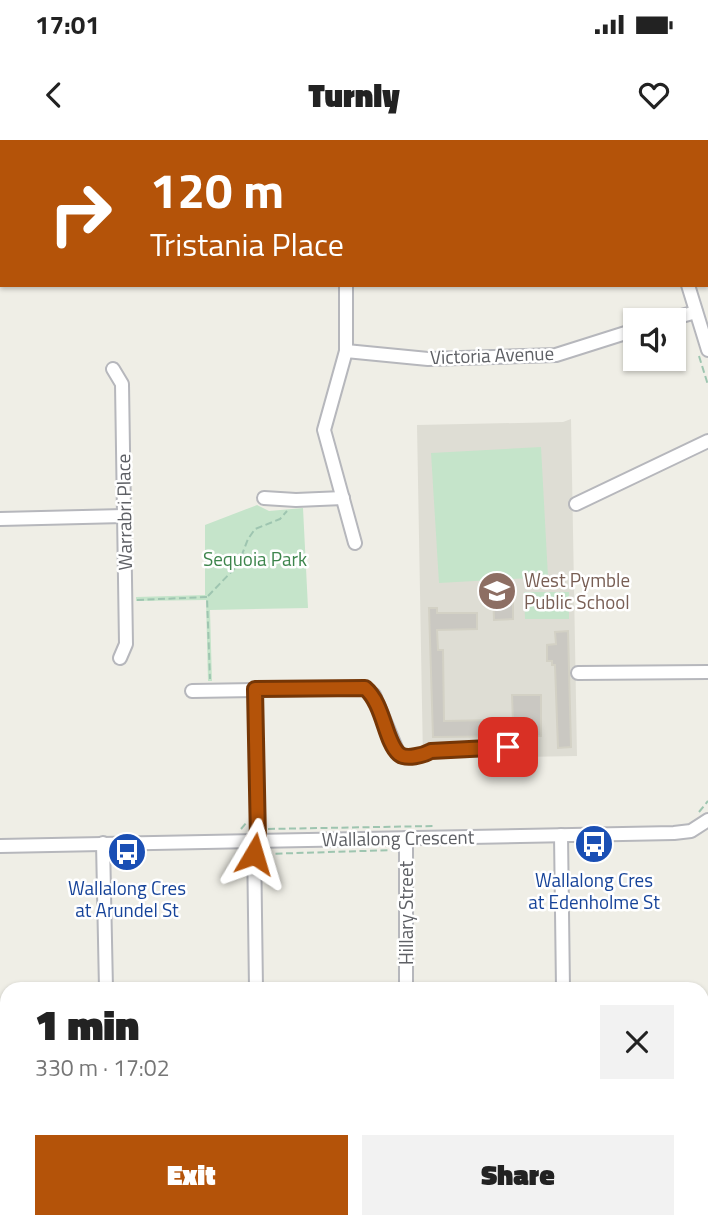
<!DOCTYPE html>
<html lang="en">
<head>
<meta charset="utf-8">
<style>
  :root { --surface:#fff; --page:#f2f2f2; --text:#222; --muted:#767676; --accent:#b45309 }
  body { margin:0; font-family:"Titillium Web",sans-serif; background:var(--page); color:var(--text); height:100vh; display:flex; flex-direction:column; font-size:26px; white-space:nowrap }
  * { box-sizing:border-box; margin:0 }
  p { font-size:23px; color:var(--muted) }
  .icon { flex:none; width:38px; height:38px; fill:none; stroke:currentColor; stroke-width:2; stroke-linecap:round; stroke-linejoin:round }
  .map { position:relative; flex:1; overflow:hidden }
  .drawer { position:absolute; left:0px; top:842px; width:709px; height:247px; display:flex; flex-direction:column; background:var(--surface); border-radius:21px 21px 0 0; box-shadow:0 2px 5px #0004 }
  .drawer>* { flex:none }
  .hud { position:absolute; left:0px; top:0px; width:709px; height:147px; box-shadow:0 2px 5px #0004; background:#b45309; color:#fff; overflow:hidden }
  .buttons { position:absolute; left:623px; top:168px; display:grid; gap:14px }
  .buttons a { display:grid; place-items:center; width:63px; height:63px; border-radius:0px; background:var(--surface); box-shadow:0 2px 5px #0004; font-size:35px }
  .pin { position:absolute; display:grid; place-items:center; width:60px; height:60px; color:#fff; margin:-30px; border-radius:14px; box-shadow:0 4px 10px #0006 }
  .me { position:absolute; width:77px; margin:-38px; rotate:7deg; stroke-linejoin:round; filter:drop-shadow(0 0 5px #0008) }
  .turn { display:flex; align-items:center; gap:24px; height:147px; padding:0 35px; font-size:32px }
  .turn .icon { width:91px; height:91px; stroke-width:2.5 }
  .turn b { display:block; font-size:49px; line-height:60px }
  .round { display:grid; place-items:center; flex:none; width:74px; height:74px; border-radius:0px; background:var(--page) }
  .overview { display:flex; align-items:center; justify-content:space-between; height:119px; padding:0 35px }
  h1 { font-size:42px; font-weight:800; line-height:52px }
  .button { display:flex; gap:14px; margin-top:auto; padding:14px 35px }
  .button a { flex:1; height:80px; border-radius:0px; background:var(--accent); color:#fff; font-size:28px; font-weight:800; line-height:80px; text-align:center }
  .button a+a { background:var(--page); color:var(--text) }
  .status { display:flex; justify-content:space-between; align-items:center; height:49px; padding:0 35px; background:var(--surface); direction:ltr }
  .status svg { height:19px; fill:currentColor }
  header { display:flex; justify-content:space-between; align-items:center; height:91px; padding:0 35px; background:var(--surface); font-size:32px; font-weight:800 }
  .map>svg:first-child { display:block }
</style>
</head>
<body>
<div class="status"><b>17:01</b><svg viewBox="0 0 49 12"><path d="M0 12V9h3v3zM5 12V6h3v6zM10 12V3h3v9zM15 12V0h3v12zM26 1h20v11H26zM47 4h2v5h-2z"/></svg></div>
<header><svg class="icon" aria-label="back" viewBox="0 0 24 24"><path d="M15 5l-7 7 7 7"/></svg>Turnly<svg class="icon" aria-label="heart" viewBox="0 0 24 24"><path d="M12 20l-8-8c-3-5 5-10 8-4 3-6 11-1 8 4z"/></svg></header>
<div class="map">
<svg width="708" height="1088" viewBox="0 0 708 1088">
  <rect width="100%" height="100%" fill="#efeee6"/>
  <polygon fill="#deddd4" points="571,279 577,616 423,619 417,285 563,282"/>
  <g fill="#c5e4ca">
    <polygon points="541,307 548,437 439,443 431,313"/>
    <polygon points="257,365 269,371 303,368 308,468 210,470 212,541 208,541 206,460 136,461 136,457 205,455 205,385"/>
    <polygon points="524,452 569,452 569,479 525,479"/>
    <polygon points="708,866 708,1088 549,1088 572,1082 702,1082 702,919"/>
    <polygon points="0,1039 7,1039 7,1082 412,1082 452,1088 0,1088"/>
  </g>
  <g fill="#cac8c2" stroke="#d3d1c5" stroke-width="2">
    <polygon points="513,449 513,479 494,480 493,450"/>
    <polygon points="429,468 437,468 437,473 477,473 477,489 437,490 438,510 443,510 444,581 495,580 496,584 513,584 512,555 541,555 541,596 433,597"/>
    <polygon points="568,491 571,607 558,608 555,525 552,525 552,521 547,521 547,505 556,504 555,492"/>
  </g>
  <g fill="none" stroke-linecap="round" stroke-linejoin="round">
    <defs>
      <g id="minor">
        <polyline points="642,0 643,2"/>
        <polyline points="670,0 671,2"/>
        <polyline points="0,60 2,60"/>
        <polyline points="707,114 708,117"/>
        <polyline points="346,145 346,211 324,290 355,403"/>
        <polyline points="688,145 708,210"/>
        <polyline points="667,180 696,172"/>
        <polyline points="346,211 428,219 556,215 635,190"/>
        <polyline points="113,229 122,244 126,504 120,518"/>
        <polyline points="264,358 296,360 343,358"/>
        <polyline points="576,364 708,301"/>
        <polyline points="0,379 124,376"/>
        <polyline points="578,533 708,532"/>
        <polyline points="255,549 258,700"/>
        <path d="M192 551 365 548 374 555 399 615C409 618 423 616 431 611L508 607"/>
        <polyline points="561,695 563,849"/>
        <polyline points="406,698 406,849"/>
        <polyline points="254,700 256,849"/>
        <polyline points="103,703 106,849"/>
        <polyline points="0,706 674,693 691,691 708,680"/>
      </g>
    </defs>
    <use href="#minor" stroke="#b6b7bc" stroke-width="16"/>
    <g stroke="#9ec5b0" stroke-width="2" stroke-dasharray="7 3.5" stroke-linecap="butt">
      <polyline points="699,216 708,245"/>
      <polyline points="208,456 238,425 248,399 255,389 280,379 287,371"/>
      <polyline points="137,460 207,457 210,539"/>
      <polyline points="699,672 708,661"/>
      <polyline points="241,689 247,682"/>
      <polyline points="268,689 434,686"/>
      <polyline points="265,714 396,710"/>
      <polyline points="425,1082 439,1088"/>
      <polyline points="257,1088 258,1082"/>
    </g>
    <use href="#minor" stroke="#fff" stroke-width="12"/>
  </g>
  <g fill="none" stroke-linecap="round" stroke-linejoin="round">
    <defs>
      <path id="route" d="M254 714V700H258L255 549 365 548C384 564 385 602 399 614 406 620 424 615 431 611L508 607"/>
    </defs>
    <use href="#route" stroke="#753606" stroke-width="18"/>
    <use href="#route" stroke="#b45309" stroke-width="12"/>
  </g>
  <defs>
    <symbol id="school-disc" viewBox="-11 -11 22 22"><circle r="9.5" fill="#8d6e63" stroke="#fff"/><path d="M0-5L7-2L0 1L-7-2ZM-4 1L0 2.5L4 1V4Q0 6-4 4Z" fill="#fff"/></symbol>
    <symbol id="bus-disc" viewBox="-11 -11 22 22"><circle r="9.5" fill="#1a4fb4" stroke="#fff"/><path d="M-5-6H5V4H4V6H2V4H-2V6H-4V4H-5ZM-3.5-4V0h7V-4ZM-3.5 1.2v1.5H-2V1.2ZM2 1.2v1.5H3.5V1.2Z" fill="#fff"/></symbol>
  </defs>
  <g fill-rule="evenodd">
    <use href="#school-disc" x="475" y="429" width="44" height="44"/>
    <use href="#bus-disc" x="572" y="682" width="44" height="44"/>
    <use href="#bus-disc" x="105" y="690" width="44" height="44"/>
  </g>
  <g text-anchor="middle" stroke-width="5" stroke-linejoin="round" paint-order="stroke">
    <g font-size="19" fill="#5e6065" stroke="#fff">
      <text transform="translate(492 215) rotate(-2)" y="7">Victoria Avenue</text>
      <text transform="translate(124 372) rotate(-91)" y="7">Warrabri Place</text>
      <text transform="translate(398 698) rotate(-1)" y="7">Wallalong Crescent</text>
      <text transform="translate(406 773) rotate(-90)" y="7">Hillary Street</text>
    </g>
    <g font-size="19" fill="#3d854c" stroke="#fff">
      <text x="255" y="426">Sequoia Park</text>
    </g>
    <g font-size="19" fill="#785e54" stroke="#fff" text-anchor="start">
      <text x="524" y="447">West Pymble<tspan x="524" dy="22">Public School</tspan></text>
    </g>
    <g font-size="19" fill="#164399" stroke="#fff">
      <text x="594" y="747">Wallalong Cres<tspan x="594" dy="22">at Edenholme St</tspan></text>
      <text x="127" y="755">Wallalong Cres<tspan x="127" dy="22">at Arundel St</tspan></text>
    </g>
  </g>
</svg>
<div class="buttons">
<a><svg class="icon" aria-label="sound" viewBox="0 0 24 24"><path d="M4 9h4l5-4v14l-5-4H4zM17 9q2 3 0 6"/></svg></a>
</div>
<div class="pin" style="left:508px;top:607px;background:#d93025"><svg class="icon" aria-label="arrive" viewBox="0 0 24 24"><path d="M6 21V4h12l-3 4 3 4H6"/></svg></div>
<svg class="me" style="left:254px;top:714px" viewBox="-20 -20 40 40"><path d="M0-17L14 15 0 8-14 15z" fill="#b45309" stroke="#fff" stroke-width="4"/></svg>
<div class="hud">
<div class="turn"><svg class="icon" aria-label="right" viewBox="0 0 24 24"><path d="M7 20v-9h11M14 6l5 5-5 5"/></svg><div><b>120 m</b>Tristania Place</div></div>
</div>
<section class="drawer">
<div class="overview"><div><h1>1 min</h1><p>330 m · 17:02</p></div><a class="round"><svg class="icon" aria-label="close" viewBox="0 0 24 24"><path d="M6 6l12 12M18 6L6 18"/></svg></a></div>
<div class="button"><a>Exit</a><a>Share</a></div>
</section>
</div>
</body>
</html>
